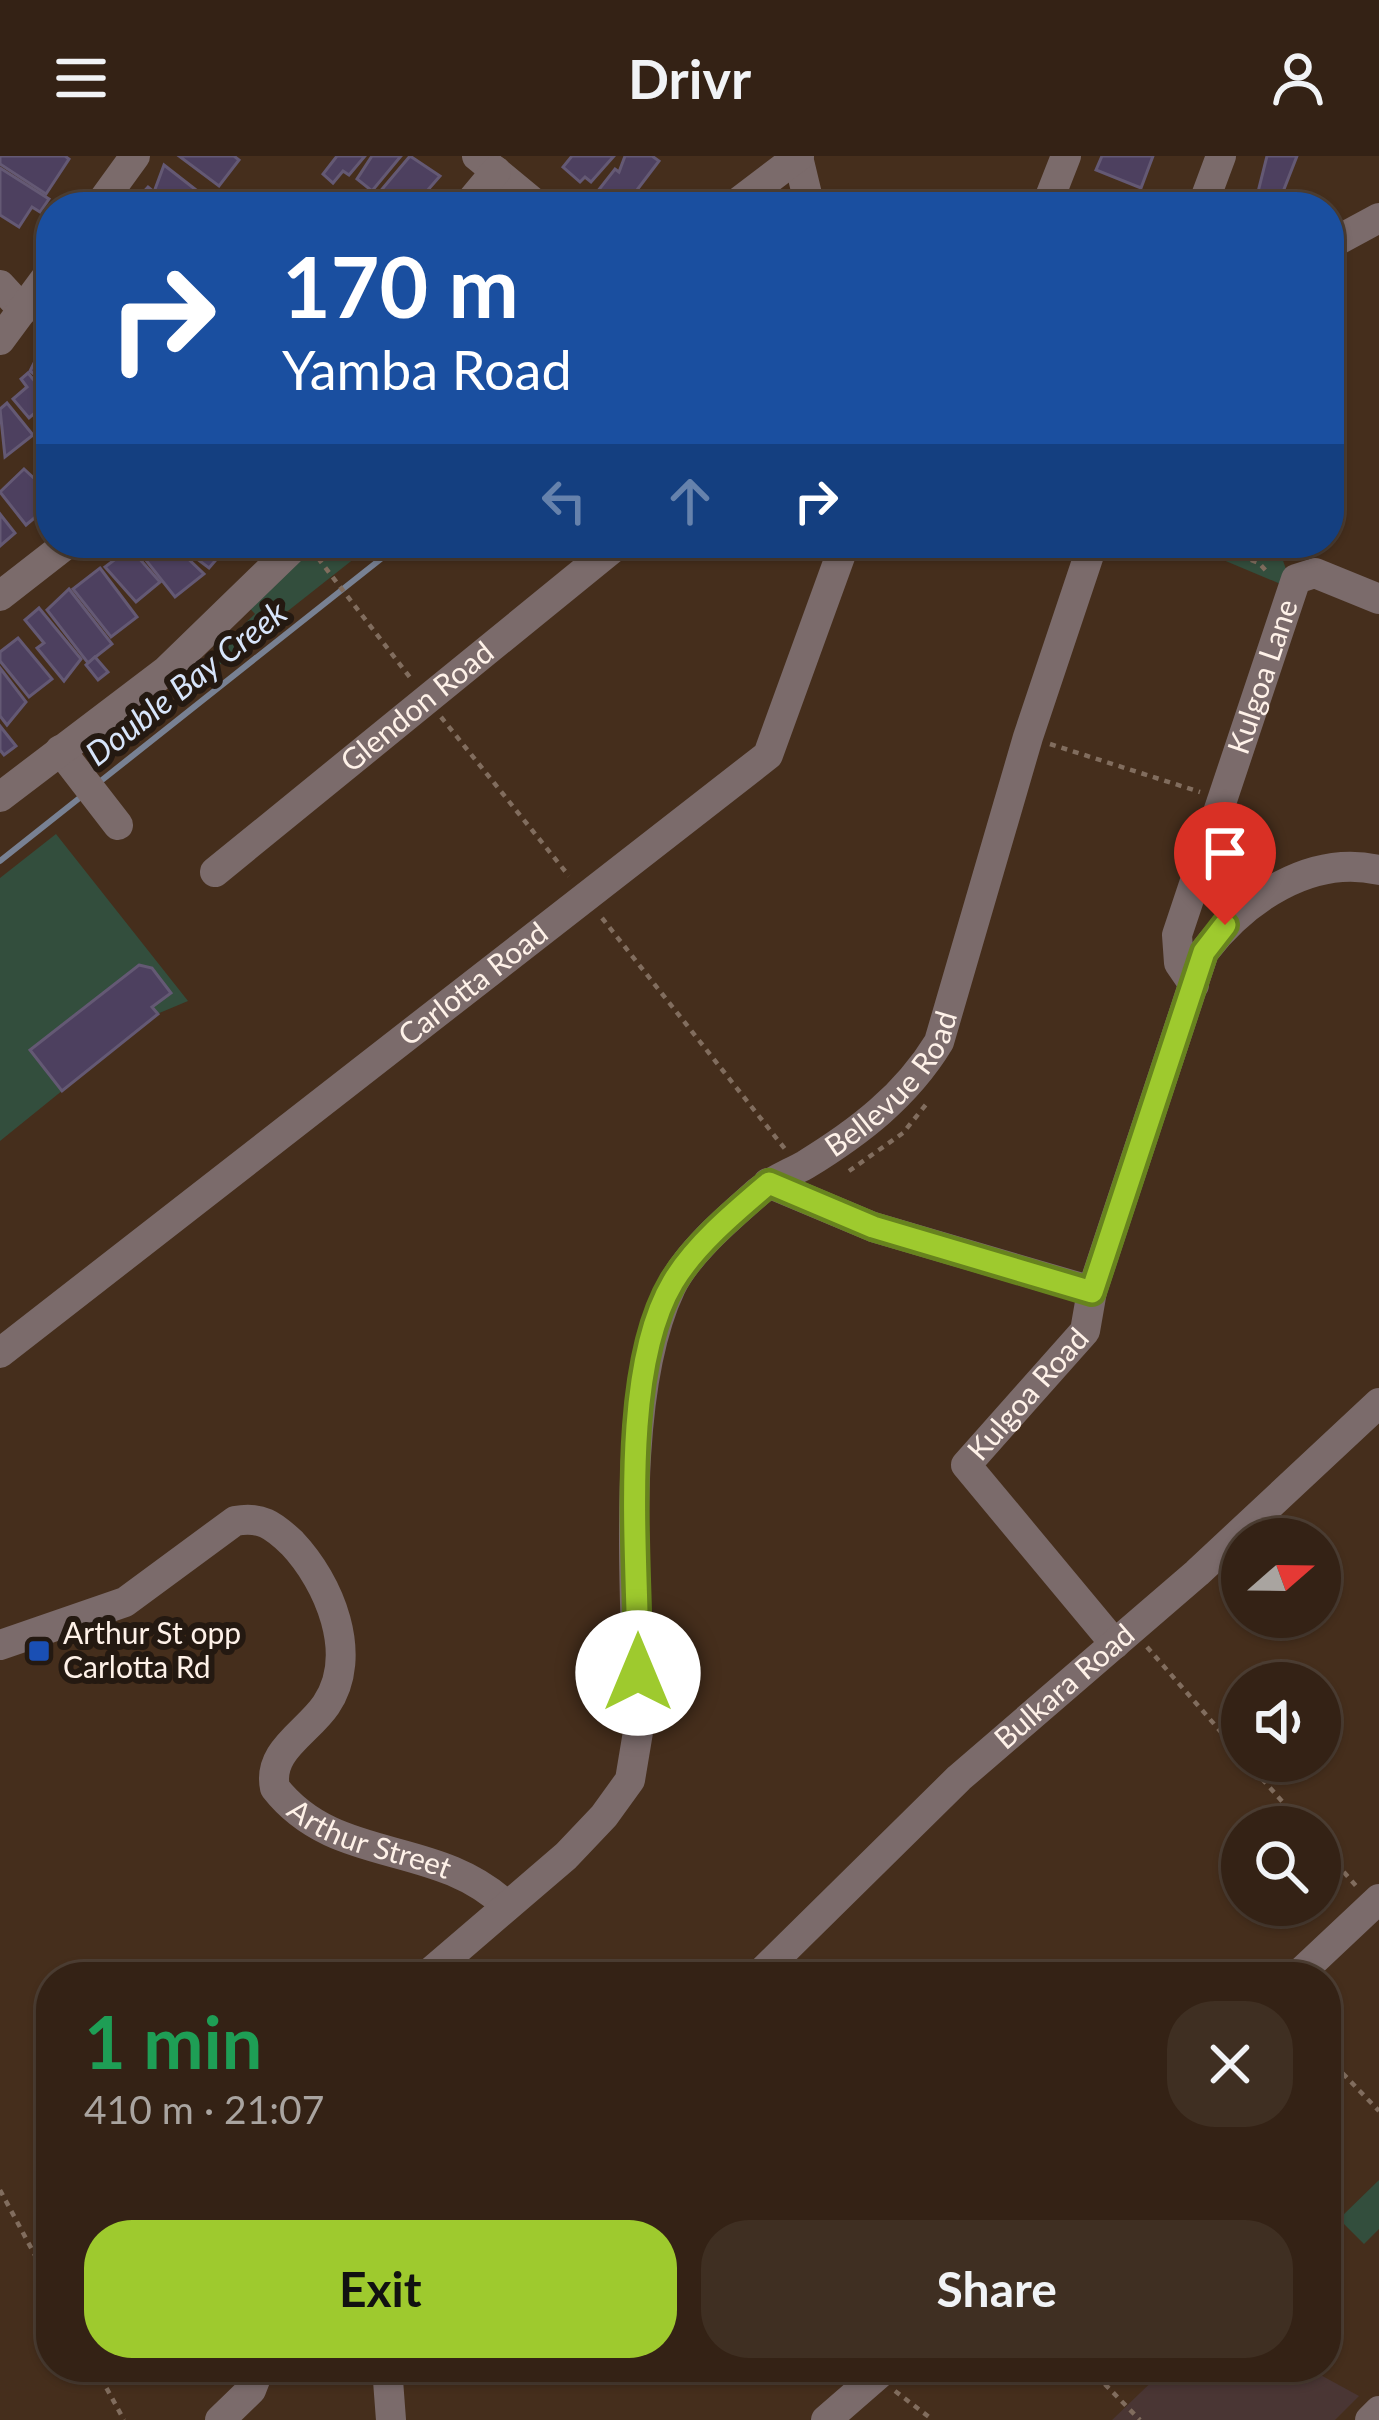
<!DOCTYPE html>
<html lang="en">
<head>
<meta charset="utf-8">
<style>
  :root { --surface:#342215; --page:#3f2f22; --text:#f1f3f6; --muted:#a9a4a0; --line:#4e3f34; --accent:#9eca2e }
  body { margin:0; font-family:Lato,sans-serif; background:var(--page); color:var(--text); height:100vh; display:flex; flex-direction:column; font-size:45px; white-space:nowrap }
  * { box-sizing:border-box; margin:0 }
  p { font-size:39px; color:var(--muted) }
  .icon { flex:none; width:66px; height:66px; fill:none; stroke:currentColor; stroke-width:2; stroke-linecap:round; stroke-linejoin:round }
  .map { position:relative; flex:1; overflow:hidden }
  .sheet { position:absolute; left:36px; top:1806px; width:1305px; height:420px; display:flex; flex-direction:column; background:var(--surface); border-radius:48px; box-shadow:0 3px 9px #0004,0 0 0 3px var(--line) }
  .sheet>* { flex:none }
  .banner { position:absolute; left:36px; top:36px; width:1308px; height:366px; border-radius:48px; box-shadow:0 3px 9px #0004,0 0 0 3px var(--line); background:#1a4fa0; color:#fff; overflow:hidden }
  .needle { width:78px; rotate:70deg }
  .tools { position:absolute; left:1221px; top:1362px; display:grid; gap:24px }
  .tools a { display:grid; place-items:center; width:120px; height:120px; border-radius:50%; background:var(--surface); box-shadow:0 3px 9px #0004,0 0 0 3px var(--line); font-size:60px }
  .pin { position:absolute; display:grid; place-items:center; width:102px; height:102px; color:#fff; margin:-123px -51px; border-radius:50% 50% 50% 0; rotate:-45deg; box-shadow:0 0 12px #0007 }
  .pin .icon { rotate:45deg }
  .me { position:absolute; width:132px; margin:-66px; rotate:0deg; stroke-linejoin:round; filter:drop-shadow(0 0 9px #0008) }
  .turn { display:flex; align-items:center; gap:42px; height:252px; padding:0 48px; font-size:54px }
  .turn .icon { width:156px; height:156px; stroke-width:2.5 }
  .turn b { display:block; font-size:84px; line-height:102px }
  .lanes { display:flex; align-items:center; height:114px; padding:0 48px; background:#0003; justify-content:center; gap:60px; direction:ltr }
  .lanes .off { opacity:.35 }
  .round { display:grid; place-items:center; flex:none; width:126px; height:126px; border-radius:48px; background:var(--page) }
  .headline { display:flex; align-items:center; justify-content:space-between; height:204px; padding:0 48px }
  h1 { font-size:72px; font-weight:700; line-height:90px; color:#1e9e55 }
  .cta { display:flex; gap:24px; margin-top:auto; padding:24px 48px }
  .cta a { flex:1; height:138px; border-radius:48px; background:var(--accent); color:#111; font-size:48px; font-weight:700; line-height:138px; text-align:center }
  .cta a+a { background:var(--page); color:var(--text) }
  header { display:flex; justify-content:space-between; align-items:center; height:156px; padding:0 48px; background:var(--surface); font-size:54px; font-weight:700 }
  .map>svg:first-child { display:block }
</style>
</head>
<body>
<header><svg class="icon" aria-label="menu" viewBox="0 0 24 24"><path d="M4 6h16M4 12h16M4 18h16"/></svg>Drivr<svg class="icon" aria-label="person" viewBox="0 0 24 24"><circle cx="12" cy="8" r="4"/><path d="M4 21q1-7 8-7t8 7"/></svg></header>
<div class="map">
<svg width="1379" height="2264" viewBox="0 0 1379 2264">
  <rect width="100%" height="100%" fill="#452e1c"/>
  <polygon fill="#4a3634" points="1167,2211 1306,2211 1359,2240 1335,2264 1112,2264"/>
  <g fill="#334e3d">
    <polygon points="317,387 374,387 189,533 183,526 255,458 245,447"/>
    <polygon points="1183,387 1259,387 1280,396 1287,416 1283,429"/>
    <polygon points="56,678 188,845 157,858 0,985 0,722"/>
    <polygon points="1379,2024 1379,2073 1364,2088 1339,2063"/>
  </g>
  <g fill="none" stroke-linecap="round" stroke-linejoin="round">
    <g stroke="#788193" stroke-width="6">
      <polyline points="97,628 401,387"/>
      <polyline points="0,705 82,640"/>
    </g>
  </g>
  <g fill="#4d405f" stroke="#645974" stroke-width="3">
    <polygon points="0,0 65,0 69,3 46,38 0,8"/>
    <polygon points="179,0 234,0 239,4 219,30"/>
    <polygon points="337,0 365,0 349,19 343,15 333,27 323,18"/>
    <polygon points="372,0 401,0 372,35 357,23"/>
    <polygon points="410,0 440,20 413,51 367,51"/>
    <polygon points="572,0 614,0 591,26 585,21 580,26 563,11"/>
    <polygon points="652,0 659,5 624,51 597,36 615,13 619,16 625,0"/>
    <polygon points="1102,0 1153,0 1141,32 1096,14"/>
    <polygon points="1267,0 1297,0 1277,51 1255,48"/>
    <polygon points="164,9 218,51 149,51 138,42 148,31 154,36"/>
    <polygon points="0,12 49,43 40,56 32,51 19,71 0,59"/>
    <polygon points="327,36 345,51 315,51"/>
    <polygon points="42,191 51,198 51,231 30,215"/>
    <polygon points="28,217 51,245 47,270 36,256 29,262 13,243 27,231 21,223"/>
    <polygon points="7,247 33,279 5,301 0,253"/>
    <polygon points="51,290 51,323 35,303"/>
    <polygon points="24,313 51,338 51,348 26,369 0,336"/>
    <polygon points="0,358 15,377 0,390"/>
    <polygon points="154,387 167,389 176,400 181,396 204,418 175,441 141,398"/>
    <polygon points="176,387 212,387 221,398 209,412"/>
    <polygon points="130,392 160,426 136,446 105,411"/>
    <polygon points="100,412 137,461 111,481 73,433"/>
    <polygon points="69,433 112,488 88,507 47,454"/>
    <polygon points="39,452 81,503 64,525 37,492 44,487 25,464"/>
    <polygon points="18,482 52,523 29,541 0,505 0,496"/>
    <polygon points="95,501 108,516 98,524 86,509"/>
    <polygon points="0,512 26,546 7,569 0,560"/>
    <polygon points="0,570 16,590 4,599 0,594"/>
    <polygon points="139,809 152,812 171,837 152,851 158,858 62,935 30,894"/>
  </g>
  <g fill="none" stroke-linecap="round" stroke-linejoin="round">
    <g stroke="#816d5e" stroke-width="4.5" stroke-dasharray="6 6" stroke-linecap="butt">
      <polyline points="37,94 51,75"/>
      <polyline points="1206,387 1259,407 1269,418"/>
      <polyline points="318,402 412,524"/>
      <polyline points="441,561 569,720"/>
      <polyline points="1050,588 1200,636"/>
      <polyline points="602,762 785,993"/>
      <polyline points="849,1015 903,977 928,946"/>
      <polyline points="1147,1491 1242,1600"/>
      <polyline points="1246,1605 1305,1671"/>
      <polyline points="1320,1689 1357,1731"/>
      <polyline points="1326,1900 1379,1955"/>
      <polyline points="0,2034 51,2129"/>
      <polyline points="95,2211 124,2264"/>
      <polyline points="303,2211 365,2226"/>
      <polyline points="1088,2211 1140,2264"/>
      <polyline points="895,2235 933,2264"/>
    </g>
    <g stroke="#7b6b6b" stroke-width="30">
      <polyline points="477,0 539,51"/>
      <polyline points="798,1 810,51"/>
      <polyline points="98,51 135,0"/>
      <polyline points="466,51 496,15"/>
      <polyline points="732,51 799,0"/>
      <polyline points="1046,51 1066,0"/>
      <polyline points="1202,51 1221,0"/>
      <polyline points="1329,89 1379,62"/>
      <polyline points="0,129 23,154"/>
      <polyline points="0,184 51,115"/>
      <polyline points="0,440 68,387"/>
      <polyline points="60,594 118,669"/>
      <polyline points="0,641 166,515 298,387"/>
      <path id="s1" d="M215 716 619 387"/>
      <path id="s2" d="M1194 829 1179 807 1177 779 1296 423 1315 417 1379 443"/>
      <polyline points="768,1027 873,1071 1092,1135"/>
      <path id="s3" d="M0 1197 768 599 845 387"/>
      <path id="s4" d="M1115 1488 966 1309 1085 1175 1092 1135 1204 796C1244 744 1310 698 1379 714"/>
      <path id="s5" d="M0 1489 125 1446 235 1365C261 1360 273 1369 292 1387 329 1426 360 1499 326 1549 307 1577 267 1595 275 1632 336 1710 436 1682 507 1750"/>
      <path id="s6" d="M425 1821 566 1700 604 1660 630 1624 638 1576C638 1448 617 1245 671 1131 688 1096 729 1062 758 1036 772 1024 789 1018 805 1009 859 976 906 940 939 886L1028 581 1093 387"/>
      <path id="s7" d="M757 1821 959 1622 1197 1417 1379 1247"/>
      <polyline points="1296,1821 1379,1743"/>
      <polyline points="387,2211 391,2264"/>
      <polyline points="220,2264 251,2234 260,2211"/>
      <polyline points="826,2264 887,2211"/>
      <polyline points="1370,2264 1379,2255"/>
    </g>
  </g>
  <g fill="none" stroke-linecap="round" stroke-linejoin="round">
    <defs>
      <path id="route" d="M638 1517C639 1409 617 1220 673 1126 695 1089 736 1055 769 1027L873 1071 1092 1136 1204 796 1225 769"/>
    </defs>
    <use href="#route" stroke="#67831e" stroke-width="30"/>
    <use href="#route" stroke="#9eca2e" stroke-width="21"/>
  </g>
  <rect fill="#1a4fb4" stroke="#241911" stroke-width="4.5" x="27" y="1483" width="24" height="24" rx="6"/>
  <g text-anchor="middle" stroke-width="12" stroke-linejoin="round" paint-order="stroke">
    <g font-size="30" fill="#fef1e8" stroke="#241911">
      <text dy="10" stroke="none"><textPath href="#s2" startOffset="327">Kulgoa Lane</textPath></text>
      <text dy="10" stroke="none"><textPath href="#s1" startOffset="261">Glendon Road</textPath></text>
      <text dy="10" stroke="none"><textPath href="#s3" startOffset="600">Carlotta Road</textPath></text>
      <text dy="10" stroke="none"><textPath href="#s6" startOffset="1089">Bellevue Road</textPath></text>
      <text dy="10" stroke="none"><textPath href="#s4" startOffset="327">Kulgoa Road</textPath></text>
      <text dy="10" stroke="none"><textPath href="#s7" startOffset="423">Bulkara Road</textPath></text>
      <text dy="10" stroke="none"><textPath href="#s5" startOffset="723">Arthur Street</textPath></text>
    </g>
    <g font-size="30" fill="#fef1e8" stroke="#241911" text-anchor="start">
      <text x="63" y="1488">Arthur St opp<tspan x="63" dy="34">Carlotta Rd</tspan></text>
    </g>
    <g font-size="33" font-style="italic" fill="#d7e5fb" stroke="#241911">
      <text transform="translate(186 527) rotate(-38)" y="12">Double Bay Creek</text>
    </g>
  </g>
</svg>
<div class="tools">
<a><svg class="needle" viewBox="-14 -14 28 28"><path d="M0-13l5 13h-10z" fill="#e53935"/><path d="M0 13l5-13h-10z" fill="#a9a4a0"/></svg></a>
<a><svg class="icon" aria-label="sound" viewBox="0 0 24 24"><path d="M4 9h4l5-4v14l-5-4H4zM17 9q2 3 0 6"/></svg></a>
<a><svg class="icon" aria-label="search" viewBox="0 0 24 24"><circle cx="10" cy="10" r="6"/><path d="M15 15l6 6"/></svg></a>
</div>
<div class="pin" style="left:1225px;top:769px;background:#d93025"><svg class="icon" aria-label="arrive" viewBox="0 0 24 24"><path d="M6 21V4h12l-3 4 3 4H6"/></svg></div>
<svg class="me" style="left:638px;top:1517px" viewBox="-20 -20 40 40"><circle r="19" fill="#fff"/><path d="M0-13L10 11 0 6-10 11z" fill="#9eca2e"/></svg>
<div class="banner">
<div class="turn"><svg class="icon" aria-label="right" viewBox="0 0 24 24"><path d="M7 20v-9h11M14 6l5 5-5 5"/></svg><div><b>170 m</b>Yamba Road</div></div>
<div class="lanes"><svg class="icon off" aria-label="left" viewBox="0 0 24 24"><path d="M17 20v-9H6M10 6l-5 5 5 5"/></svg><svg class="icon off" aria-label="ahead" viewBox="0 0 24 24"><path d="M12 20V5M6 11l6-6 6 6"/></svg><svg class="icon" aria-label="right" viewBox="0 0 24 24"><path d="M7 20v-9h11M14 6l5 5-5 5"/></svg></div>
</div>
<section class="sheet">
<div class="headline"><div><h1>1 min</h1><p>410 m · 21:07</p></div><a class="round"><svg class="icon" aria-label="close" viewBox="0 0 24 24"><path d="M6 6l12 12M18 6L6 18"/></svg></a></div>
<div class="cta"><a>Exit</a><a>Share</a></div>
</section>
</div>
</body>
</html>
